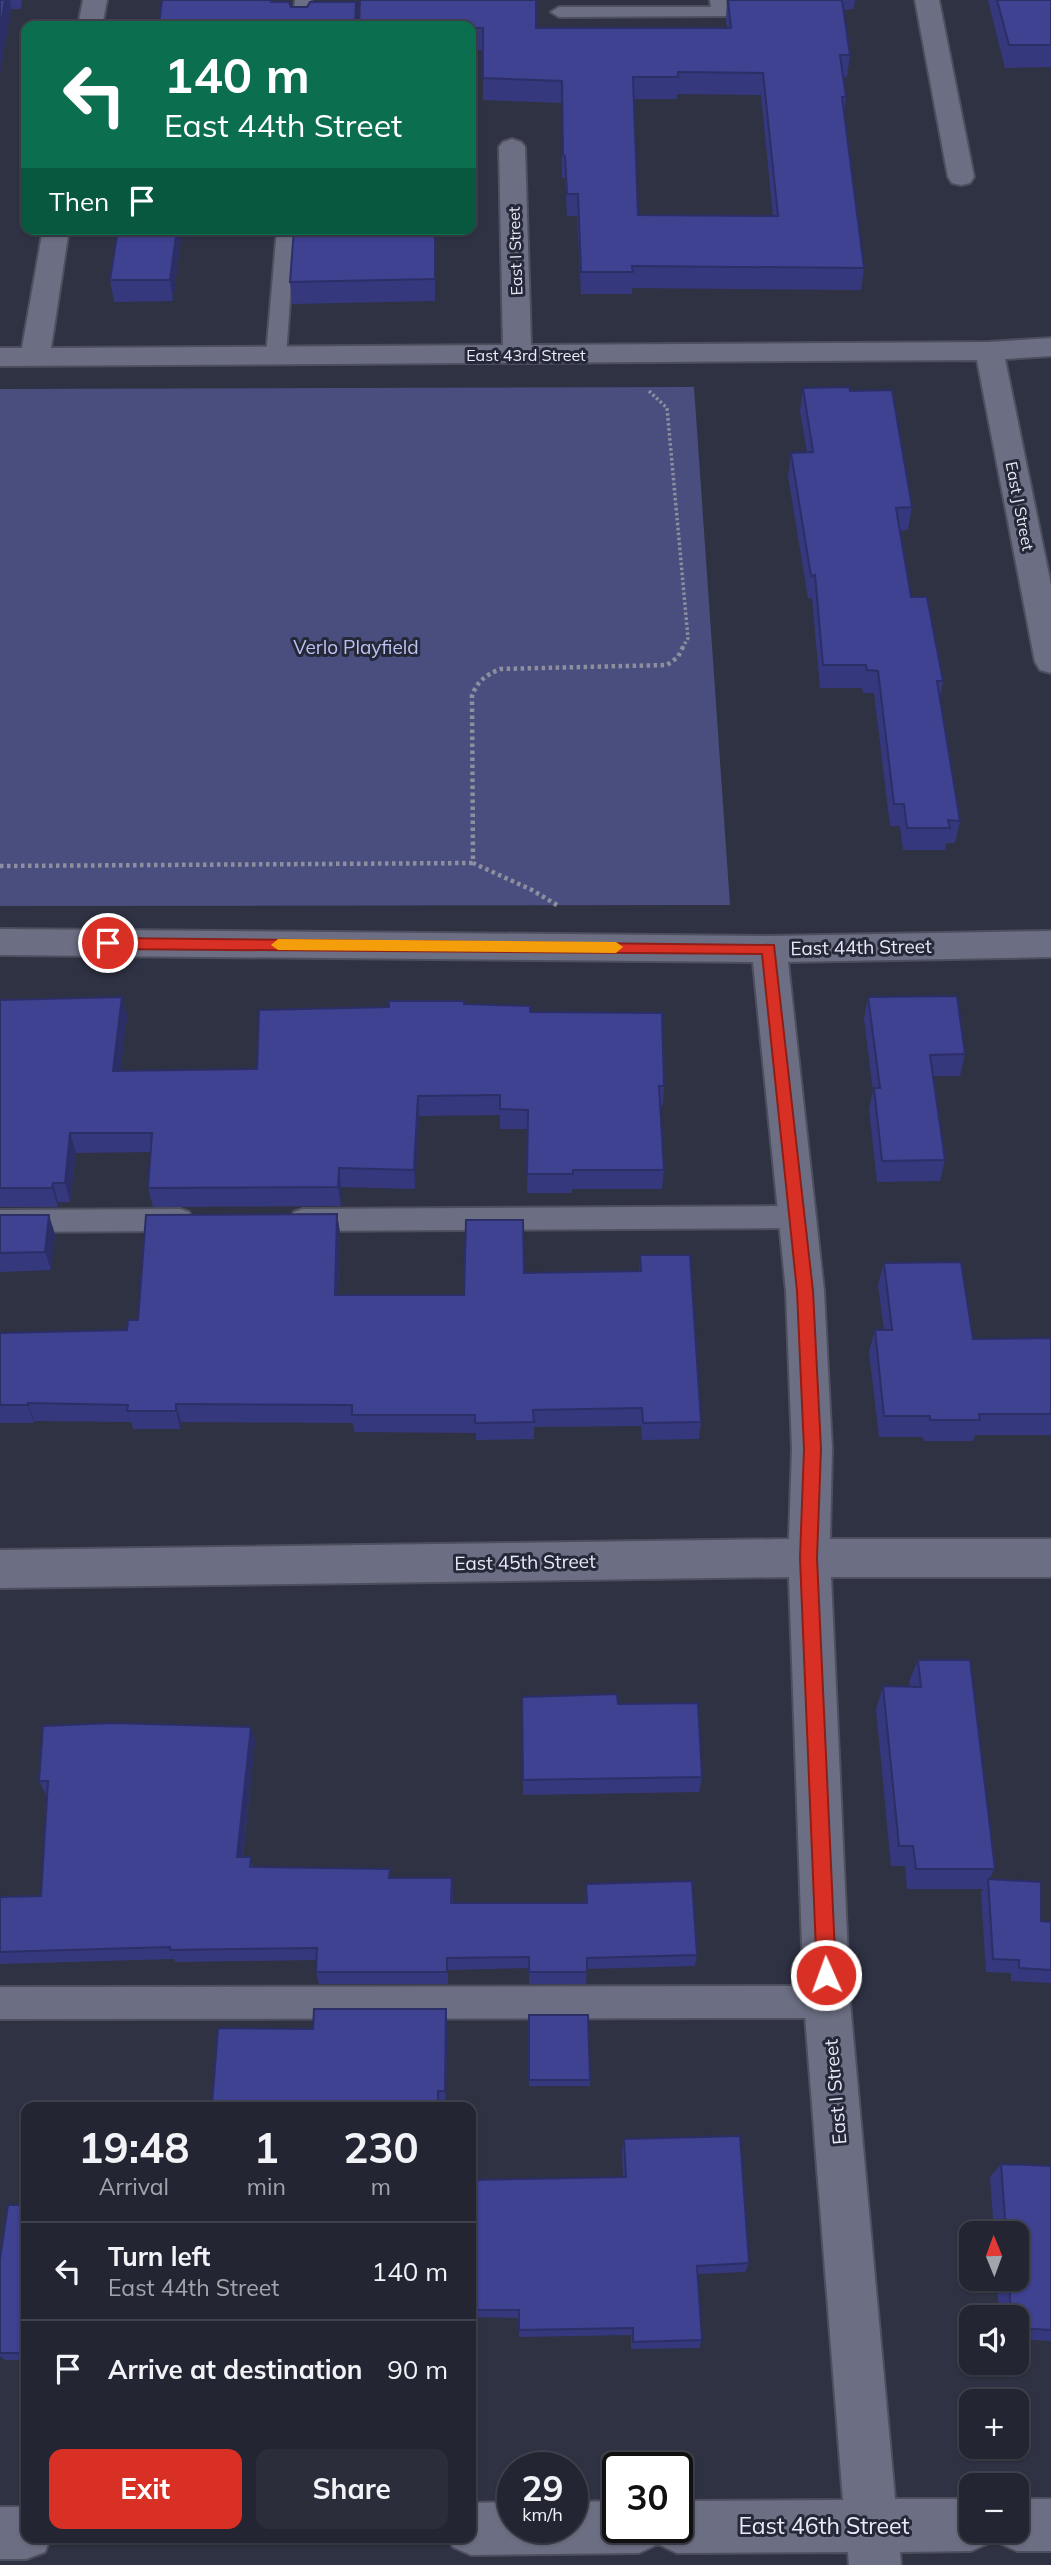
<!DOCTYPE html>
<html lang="en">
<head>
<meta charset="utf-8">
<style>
  :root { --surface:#232632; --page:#2b2e3a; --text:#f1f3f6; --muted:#a3a5ac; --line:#40434d; --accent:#d93025 }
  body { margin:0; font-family:Mulish,sans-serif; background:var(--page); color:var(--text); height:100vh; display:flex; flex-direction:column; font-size:26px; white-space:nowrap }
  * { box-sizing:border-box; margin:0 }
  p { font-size:23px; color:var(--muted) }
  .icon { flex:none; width:38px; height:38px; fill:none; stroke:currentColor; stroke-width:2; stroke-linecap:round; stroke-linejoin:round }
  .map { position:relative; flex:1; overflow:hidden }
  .panel { position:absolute; left:21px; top:2102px; width:455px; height:441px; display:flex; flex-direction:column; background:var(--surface); border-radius:14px; box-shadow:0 2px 5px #0004,0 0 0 2px var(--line) }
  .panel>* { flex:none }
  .guide { position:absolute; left:21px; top:21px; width:455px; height:214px; border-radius:14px; box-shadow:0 2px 5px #0004,0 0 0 2px var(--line); background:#0b6e4f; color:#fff; overflow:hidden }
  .needle { width:46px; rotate:359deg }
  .tools { position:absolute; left:959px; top:2221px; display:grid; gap:14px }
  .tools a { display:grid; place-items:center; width:70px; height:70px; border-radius:14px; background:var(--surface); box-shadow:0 2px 5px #0004,0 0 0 2px var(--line); font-size:35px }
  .speed { position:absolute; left:497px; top:2452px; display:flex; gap:14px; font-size:35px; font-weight:700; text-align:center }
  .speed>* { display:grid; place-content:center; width:91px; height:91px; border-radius:50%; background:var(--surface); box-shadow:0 2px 5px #0004,0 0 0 2px var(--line); line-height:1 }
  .speed small { font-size:18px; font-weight:400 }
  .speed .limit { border:4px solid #111; border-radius:10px; background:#fff; color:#111 }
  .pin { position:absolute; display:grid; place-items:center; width:60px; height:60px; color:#fff; margin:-30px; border:4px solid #fff; border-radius:50%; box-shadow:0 2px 7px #0007 }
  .me { position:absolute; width:77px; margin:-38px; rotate:358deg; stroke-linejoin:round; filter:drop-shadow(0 0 5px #0008) }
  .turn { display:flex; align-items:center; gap:24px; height:147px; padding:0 28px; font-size:32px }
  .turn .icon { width:91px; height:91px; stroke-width:2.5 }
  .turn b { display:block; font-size:49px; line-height:60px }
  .then { display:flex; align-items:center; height:66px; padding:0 28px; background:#0003; gap:14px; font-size:26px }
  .eta { display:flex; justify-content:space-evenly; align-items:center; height:119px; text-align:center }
  .eta b { font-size:42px; font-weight:700; line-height:49px }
  .button { display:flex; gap:14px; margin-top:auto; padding:14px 28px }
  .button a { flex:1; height:80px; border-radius:14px; background:var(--accent); color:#fff; font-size:28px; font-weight:700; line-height:80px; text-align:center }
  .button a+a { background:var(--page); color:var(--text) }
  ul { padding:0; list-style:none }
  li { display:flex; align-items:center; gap:21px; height:98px; padding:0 28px; border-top:2px solid var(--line) }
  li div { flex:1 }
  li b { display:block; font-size:26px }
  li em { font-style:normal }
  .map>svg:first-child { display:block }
</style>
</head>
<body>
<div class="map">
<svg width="1051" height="2565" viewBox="0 0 1051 2565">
  <rect width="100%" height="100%" fill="#2f3243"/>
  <polygon fill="#494e7e" points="694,387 730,905 0,906 0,389"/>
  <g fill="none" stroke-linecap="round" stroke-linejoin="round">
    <defs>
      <g id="lane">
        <polygon points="295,0 311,0 309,26 293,26"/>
        <polygon points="710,0 726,0 728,12 726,16 559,17 551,12 559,7 711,7"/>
        <polygon points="277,229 295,229 286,356 276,362 266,356"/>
        <polygon points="797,1206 806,1210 810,1217 806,1224 797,1228 303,1231 294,1228 290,1220 294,1212 303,1209"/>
        <polygon points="180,1209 189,1212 193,1220 189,1228 180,1231 0,1232 0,1210"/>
        <polygon points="827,1986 838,1991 843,2002 838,2013 827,2018 0,2019 0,1987"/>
      </g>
      <g id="street">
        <polygon points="83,0 107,0 102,26 78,26"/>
        <polygon points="915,0 939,0 974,177 970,183 961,185 952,183 948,177"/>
        <polygon points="512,139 521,142 525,147 531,345 989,342 1051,338 1051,356 1005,359 1051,585 1051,673 1040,670 1035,662 977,360 0,366 0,348 22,348 43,229 69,229 51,348 503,345 499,147 503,142"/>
        <polygon points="0,929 769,936 1051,931 1051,957 788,962 824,1291 832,1449 830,1539 1051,1539 1051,1577 831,1577 850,2002 895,2499 971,2499 971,2530 1017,2530 1017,2499 1051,2499 1051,2551 1017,2551 999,2543 994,2533 989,2543 971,2551 900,2552 901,2565 849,2565 848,2552 677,2553 658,2544 639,2553 471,2555 453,2547 448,2538 471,2538 471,2503 513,2502 513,2527 572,2527 572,2502 618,2501 618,2527 677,2527 677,2501 843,2500 804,2002 789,1577 0,1588 0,1550 789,1539 792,1449 786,1291 753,962 0,955"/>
        <polygon points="0,2507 26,2507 26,2538 50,2538 45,2552 26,2559 0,2559"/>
      </g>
    </defs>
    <use href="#lane" stroke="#4d4f5e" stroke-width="4"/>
    <use href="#street" stroke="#4d4f5e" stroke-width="4"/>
    <polyline stroke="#8d8f9e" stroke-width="3.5" stroke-dasharray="2.5 2.5" stroke-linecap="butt" points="649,391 667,408 688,638 683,647"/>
    <g stroke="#8d8f9e" stroke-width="4.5" stroke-dasharray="3.5 3.5" stroke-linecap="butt">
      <polyline points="0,866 473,863"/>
      <path d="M557 905 532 890 473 863 472 696C477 681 486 675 500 669L667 665 678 657 684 645"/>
    </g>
    <use href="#lane" fill="#6c6f83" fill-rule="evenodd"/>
    <use href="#street" fill="#6c6f83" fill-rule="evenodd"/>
  </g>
  <g fill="#36387d" fill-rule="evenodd">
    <polygon points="0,0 22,0 21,9 11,9 0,73"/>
    <path d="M727 0H855L854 9 843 10 850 55 847 77H843L846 97 844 114 864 268 861 290 632 288V294H581L577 216H567L565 178H562V103L483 100V50H471V26L536 28H727L726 19ZM677 94 761 95 773 216 638 215 634 99H677Z"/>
    <polygon points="988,0 1051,0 1051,67 1005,68"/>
    <polygon points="182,229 173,301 114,302 110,280"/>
    <polygon points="430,230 435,230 435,301 292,304 290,282"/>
    <polygon points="803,388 850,391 912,507 908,530 900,531 911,597 943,681 940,697 960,821 955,843 946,843 945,850 903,850 900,826 890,826 874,693 863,693 862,688 820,688 812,598 808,598 788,476 791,453 807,452 800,411"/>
    <polygon points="122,997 127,1017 120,1071 257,1069 389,1007 464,1004 530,1012 664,1086 663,1105 660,1106 664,1170 662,1189 572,1189 572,1193 527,1193 528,1129 500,1129 500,1115 419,1116 415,1189 341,1187 341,1206 153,1207 148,1188 150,1152 76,1153 70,1202 58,1202 58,1207 0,1207 0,1000"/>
    <polygon points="868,997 965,1054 960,1076 933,1076 945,1160 940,1181 877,1182 869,1109 873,1091 864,1019"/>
    <polygon points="337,1214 340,1233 338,1295 464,1295 524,1273 639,1271 640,1255 701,1422 699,1439 642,1440 641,1426 534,1427 534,1439 476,1440 476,1433 354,1432 353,1423 181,1422 180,1429 133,1429 131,1422 34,1421 34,1423 0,1423 0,1333 127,1330 138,1320"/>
    <polygon points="0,1215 55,1234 51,1270 0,1272"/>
    <polygon points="884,1263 973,1339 1051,1338 1051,1435 975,1435 973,1441 924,1441 923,1437 879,1437 869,1352 875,1330 884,1330 878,1285"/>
    <polygon points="918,1660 995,1869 989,1879 1041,1921 1051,1922 1051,1983 1011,1981 1011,1973 986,1972 981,1893 983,1889 907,1889 905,1866 891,1866 876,1709 883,1686 910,1687 909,1682"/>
    <polygon points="522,1697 618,1704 702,1777 699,1792 523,1795"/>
    <polygon points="251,1727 255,1741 243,1857 254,1867 391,1878 452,1878 453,1903 585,1903 586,1884 697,1955 695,1966 587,1969 586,1984 529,1984 529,1968 448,1970 448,1984 319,1984 316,1972 316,1960 175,1962 174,1959 0,1964 0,1897 41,1896 48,1795 46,1795 39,1781"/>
    <polygon points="529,2015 590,2080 590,2086 529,2086"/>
    <polygon points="447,2021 446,2102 440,2102 439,2107 213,2107 212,2105 313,2029"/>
    <polygon points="624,2139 749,2263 745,2272 698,2274 702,2340 699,2348 631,2349 631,2335 519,2337 519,2318 471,2317 471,2180 623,2177 622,2150"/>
    <polygon points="1001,2164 1051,2166 1051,2341 1017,2339 1017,2317 999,2317 997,2278 1017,2278 1017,2233 994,2233 990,2177"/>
    <polygon points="26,2205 26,2360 5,2360 0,2356 0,2259"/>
  </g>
  <g fill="#2c2e66">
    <polygon points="5,0 10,0 11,9 0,73 0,30"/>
    <polygon points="356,2 357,26 355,26"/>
    <polygon points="177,229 182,229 173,301 170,280"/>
    <polygon points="435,230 436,252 435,301"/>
    <polygon points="122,997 127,1017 118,1091 113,1071"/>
    <polygon points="418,1096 419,1116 415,1189 414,1170"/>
    <polygon points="70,1133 76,1153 70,1202 65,1183"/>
    <polygon points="339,1168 341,1187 341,1206 338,1187"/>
    <polygon points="53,1183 58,1202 58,1207 52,1188"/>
    <polygon points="337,1214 340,1233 337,1314 335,1295"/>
    <polygon points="49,1215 55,1234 51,1270 45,1252"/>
    <polygon points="28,1403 34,1421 34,1423 28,1405"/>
    <polygon points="176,1404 181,1422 180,1429 176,1411"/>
    <polygon points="251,1727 255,1741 241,1870 237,1857"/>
    <polygon points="446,2009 447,2021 446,2102 445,2091"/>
  </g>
  <g fill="#3f4191" stroke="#2c2e66" stroke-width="2" fill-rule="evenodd">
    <polygon points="0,0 5,0 0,30"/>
    <polygon points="162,0 272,0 271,2 289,2 291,7 307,7 310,2 356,2 355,26 159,26"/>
    <path d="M360 0H536V28H731L728 0H842L850 55H840L846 97H842L864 268 632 266 633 272H581L578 194H567L565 156 563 155 562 81 483 78V28H471V26H359ZM678 72 763 73 778 216 638 215 633 77H678Z"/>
    <polygon points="997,0 1051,0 1051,45 1009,45"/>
    <polygon points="118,229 177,229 170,280 110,280"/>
    <polygon points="294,229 435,230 435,279 290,282"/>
    <polygon points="849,387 850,391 892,390 912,507 896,508 911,597 927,597 943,681 937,681 960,821 948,820 950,828 907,828 904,804 894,804 878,671 867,670 866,665 823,665 815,575 811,576 791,453 813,452 803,388"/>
    <polygon points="957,996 965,1054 930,1055 945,1160 882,1161 874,1088 880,1088 868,997"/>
    <polygon points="122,997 113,1071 257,1069 259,1010 389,1007 389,1001 464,1001 464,1004 530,1006 530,1012 662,1013 664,1086 659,1086 664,1170 573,1170 573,1174 527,1174 528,1110 500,1109 500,1095 418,1096 414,1170 339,1168 338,1187 148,1188 152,1133 70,1133 65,1183 53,1183 52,1188 0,1188 0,1000"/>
    <polygon points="337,1214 335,1295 464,1295 466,1220 523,1220 524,1273 641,1271 640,1255 690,1255 701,1422 643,1423 642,1408 533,1410 534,1422 475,1423 475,1415 352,1415 352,1405 176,1404 176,1411 127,1411 128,1405 28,1403 28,1405 0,1405 0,1333 127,1330 128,1320 138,1320 146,1215"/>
    <polygon points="0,1215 49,1215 45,1252 0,1253"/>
    <polygon points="961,1262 973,1339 1051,1338 1051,1414 979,1414 980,1420 930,1420 930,1416 884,1416 875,1330 892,1330 884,1263"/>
    <polygon points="918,1660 970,1660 995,1869 916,1869 913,1846 899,1846 883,1686 921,1687"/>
    <polygon points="617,1694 618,1704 698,1703 702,1777 523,1780 522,1697"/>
    <polygon points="113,1723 251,1727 237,1857 251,1857 250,1867 390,1869 389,1878 452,1878 451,1903 587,1903 586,1884 692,1881 697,1955 587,1958 587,1972 529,1972 529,1957 447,1958 447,1972 316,1972 317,1948 170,1950 170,1947 0,1952 0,1897 41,1896 48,1781 39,1781 43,1726"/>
    <polygon points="988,1879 1041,1882 1041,1921 1051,1922 1051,1970 1019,1968 1019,1960 993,1959"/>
    <polygon points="314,2009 446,2009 445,2091 438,2091 438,2107 316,2107 212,2105 218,2028 313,2029"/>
    <polygon points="529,2015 588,2015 590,2080 529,2080"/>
    <polygon points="740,2136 749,2263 697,2266 702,2340 633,2342 633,2328 519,2330 519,2310 471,2310 471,2180 626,2177 624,2139"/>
    <polygon points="1001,2164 1051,2166 1051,2330 1017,2328 1017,2317 1011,2317 1009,2278 1017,2278 1017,2233 1006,2233"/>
    <polygon points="8,2205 26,2205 26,2353 0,2353 0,2259"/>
  </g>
  <polygon fill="#d93025" stroke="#8d1f18" stroke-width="2" points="108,938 774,945 813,1291 821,1449 817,1558 836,1975 833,1981 826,1984 819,1981 817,1975 800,1558 804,1449 797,1291 762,954 108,949 100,943"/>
  <polygon fill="#f59e0b" points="278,939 616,942 623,947 616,953 278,950 271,945"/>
  <g text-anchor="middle" stroke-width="6" stroke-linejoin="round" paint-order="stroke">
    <g font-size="16" fill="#e8eaf6" stroke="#252839">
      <text transform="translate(515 251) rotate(-92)" y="6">East I Street</text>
      <text x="526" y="361">East 43rd Street</text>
      <text transform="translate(1020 506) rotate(79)" y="6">East J Street</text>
    </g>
    <g font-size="19" fill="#bdc3f1" stroke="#252839">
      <text x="356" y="654">Verlo Playfield</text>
    </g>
    <g font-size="19" fill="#e8eaf6" stroke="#252839">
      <text transform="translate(861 947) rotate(-1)" y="7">East 44th Street</text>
      <text transform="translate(525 1562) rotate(-1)" y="7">East 45th Street</text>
      <text transform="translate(835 2092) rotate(-95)" y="7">East I Street</text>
    </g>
    <g font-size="23" fill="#e8eaf6" stroke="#252839">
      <text x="824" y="2534">East 46th Street</text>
    </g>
  </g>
</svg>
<div class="tools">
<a><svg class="needle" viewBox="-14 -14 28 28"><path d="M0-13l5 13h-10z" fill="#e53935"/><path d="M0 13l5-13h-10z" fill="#a3a5ac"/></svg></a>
<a><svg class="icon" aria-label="sound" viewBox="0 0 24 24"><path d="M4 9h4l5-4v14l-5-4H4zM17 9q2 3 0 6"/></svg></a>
<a>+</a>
<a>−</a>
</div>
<div class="speed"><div>29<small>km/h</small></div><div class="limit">30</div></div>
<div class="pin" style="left:108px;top:943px;background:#d93025"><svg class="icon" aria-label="arrive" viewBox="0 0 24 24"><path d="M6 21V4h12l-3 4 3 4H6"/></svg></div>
<svg class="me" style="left:826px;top:1975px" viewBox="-20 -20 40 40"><circle r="17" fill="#d93025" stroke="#fff" stroke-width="3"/><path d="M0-11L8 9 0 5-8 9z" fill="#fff"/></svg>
<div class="guide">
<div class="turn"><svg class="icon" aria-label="left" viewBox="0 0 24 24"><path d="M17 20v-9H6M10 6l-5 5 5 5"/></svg><div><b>140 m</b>East 44th Street</div></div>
<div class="then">Then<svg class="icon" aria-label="arrive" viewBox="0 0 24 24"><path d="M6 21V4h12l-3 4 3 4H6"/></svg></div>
</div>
<section class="panel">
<div class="eta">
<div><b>19:48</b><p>Arrival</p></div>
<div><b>1</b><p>min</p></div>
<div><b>230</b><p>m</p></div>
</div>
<ul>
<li><svg class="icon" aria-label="left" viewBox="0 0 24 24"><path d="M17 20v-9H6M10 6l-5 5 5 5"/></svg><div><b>Turn left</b><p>East 44th Street</p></div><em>140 m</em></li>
<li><svg class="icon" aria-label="arrive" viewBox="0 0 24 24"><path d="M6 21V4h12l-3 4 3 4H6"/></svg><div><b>Arrive at destination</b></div><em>90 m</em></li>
</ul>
<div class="button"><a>Exit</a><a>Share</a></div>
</section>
</div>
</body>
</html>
